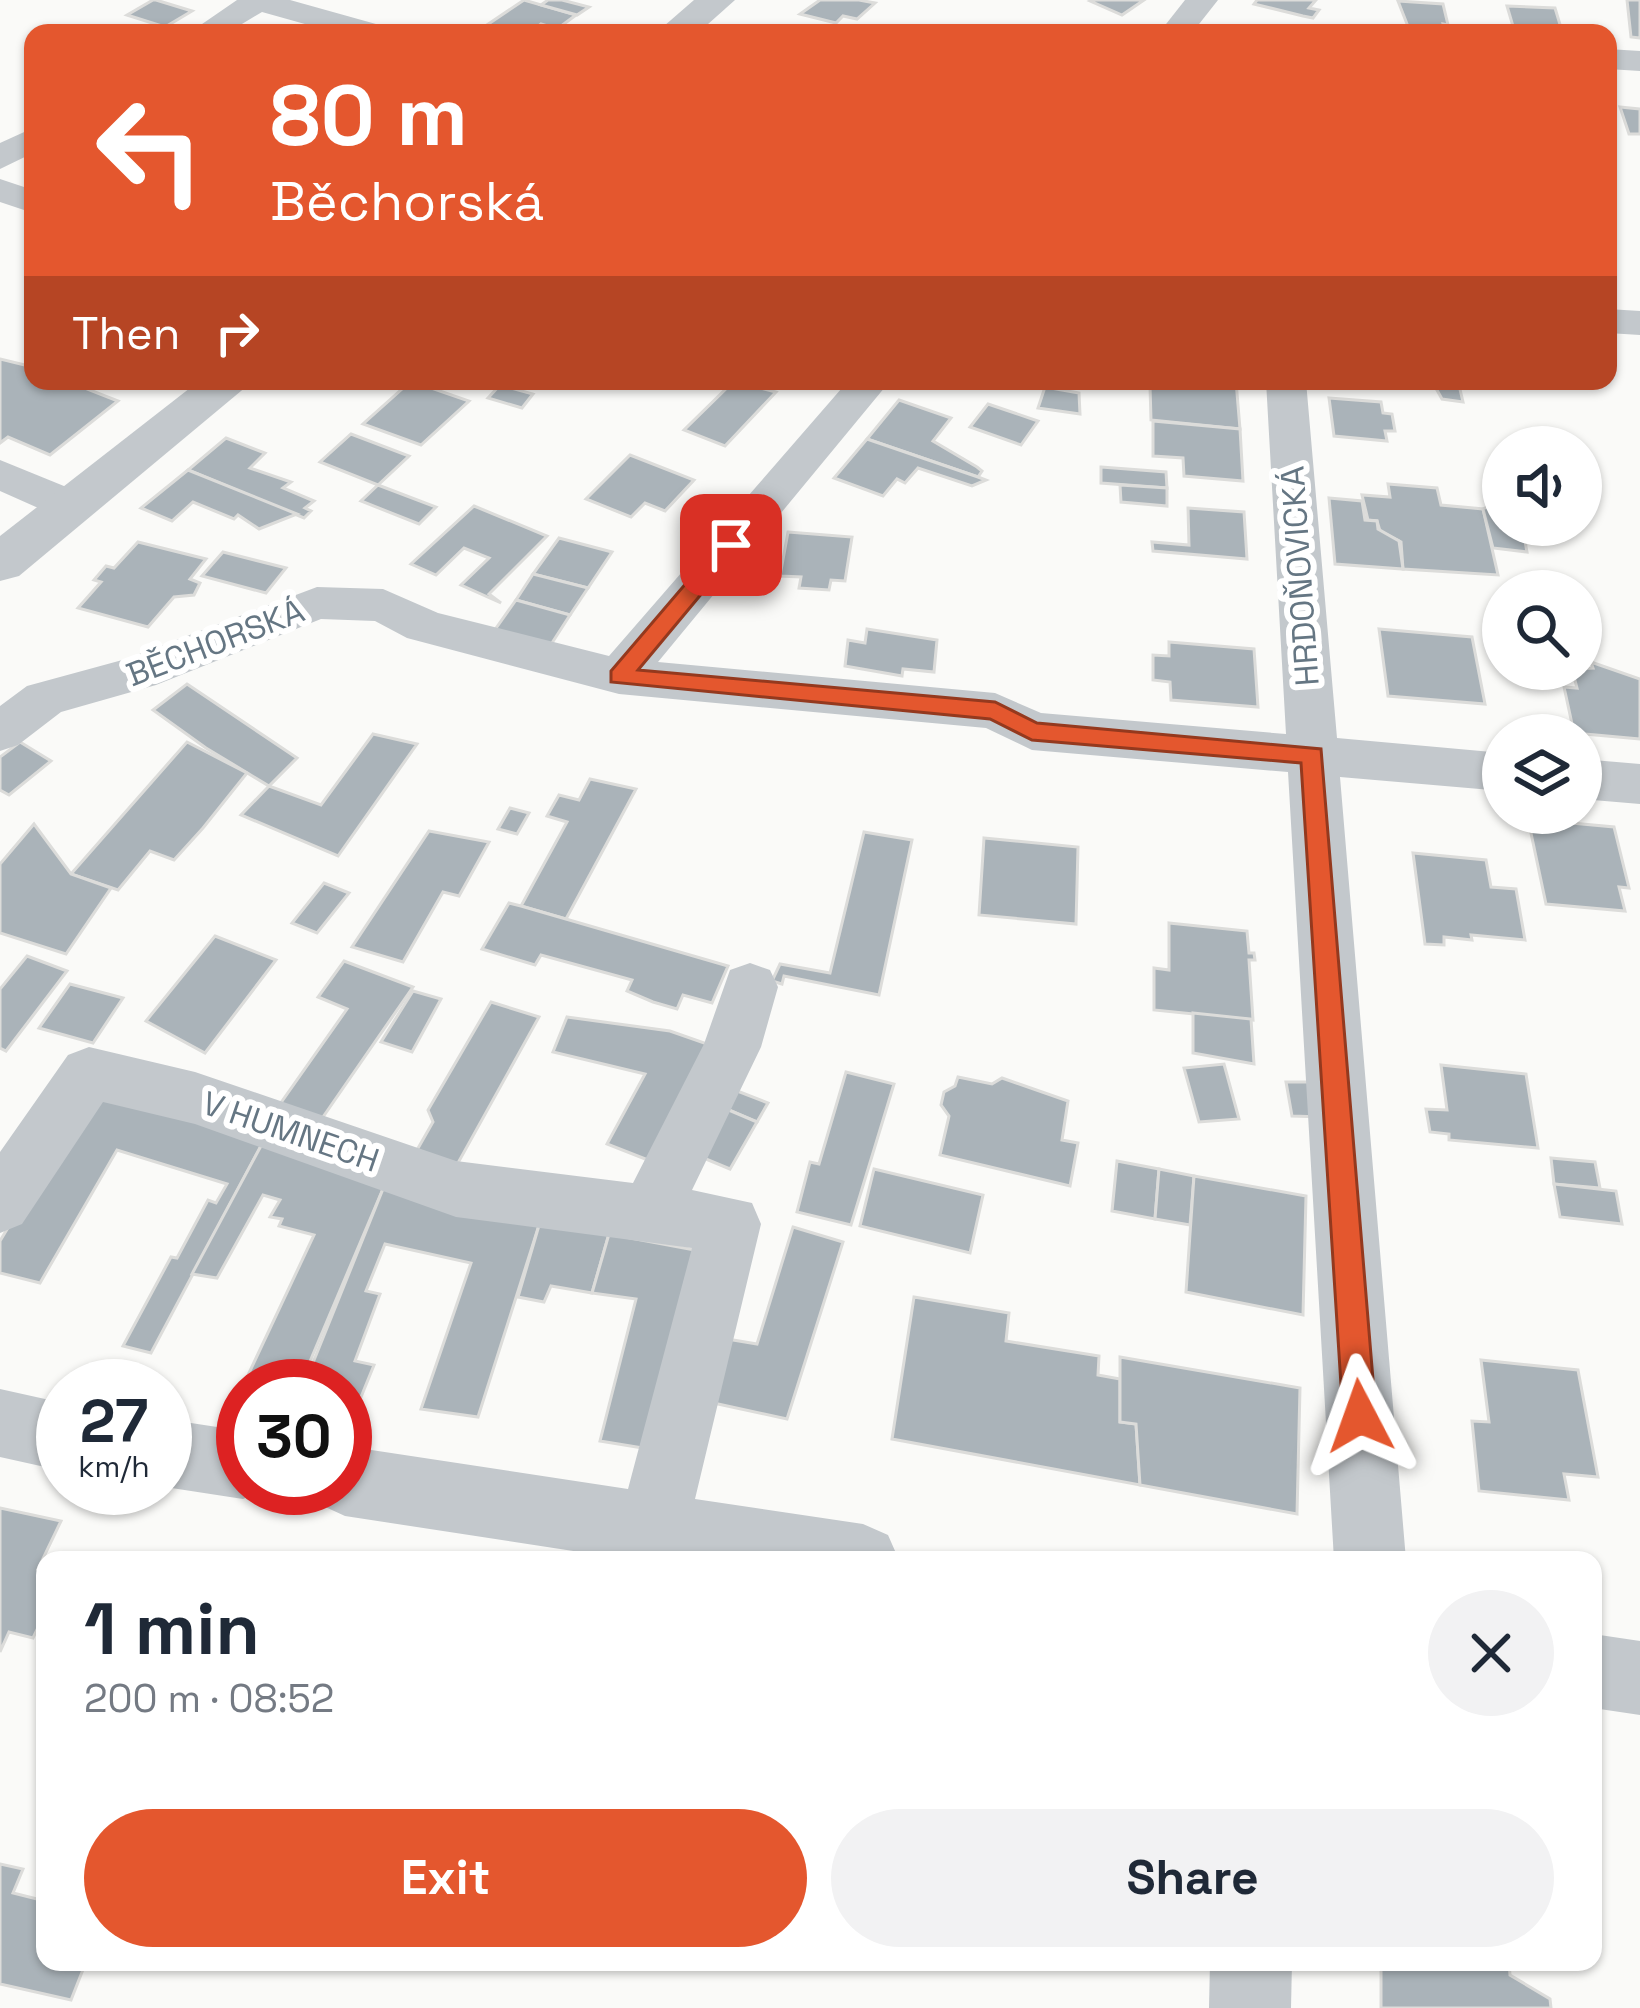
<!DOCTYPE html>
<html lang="en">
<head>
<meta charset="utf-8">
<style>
  :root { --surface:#fff; --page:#f2f2f3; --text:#1f2937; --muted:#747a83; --accent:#e4572e }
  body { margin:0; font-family:"Space Grotesk",sans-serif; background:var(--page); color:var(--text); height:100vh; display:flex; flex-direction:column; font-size:45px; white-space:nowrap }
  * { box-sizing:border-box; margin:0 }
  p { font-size:39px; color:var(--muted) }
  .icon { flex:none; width:66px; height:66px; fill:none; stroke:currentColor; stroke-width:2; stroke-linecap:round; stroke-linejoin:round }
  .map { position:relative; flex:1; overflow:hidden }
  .sheet { position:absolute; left:36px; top:1551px; width:1566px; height:420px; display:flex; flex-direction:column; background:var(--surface); border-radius:24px; box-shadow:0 3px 9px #0004 }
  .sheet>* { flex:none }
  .hud { position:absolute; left:24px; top:24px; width:1593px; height:366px; border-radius:24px; box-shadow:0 3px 9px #0004; background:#e4572e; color:#fff; overflow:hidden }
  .tools { position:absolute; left:1482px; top:426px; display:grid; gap:24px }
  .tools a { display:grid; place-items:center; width:120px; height:120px; border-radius:50%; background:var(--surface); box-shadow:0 3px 9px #0004; font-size:60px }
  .speed { position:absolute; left:36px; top:1359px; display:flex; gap:24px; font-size:60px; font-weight:700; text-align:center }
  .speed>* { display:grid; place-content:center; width:156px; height:156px; border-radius:50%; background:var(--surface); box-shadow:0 3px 9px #0004; line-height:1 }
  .speed small { font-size:30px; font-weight:400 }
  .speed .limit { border:18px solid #d22; background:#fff; color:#111 }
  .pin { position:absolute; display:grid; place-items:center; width:102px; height:102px; color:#fff; margin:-51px; border-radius:24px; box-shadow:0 6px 18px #0006 }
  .me { position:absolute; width:132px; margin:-66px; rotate:356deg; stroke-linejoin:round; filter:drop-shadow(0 0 9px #0008) }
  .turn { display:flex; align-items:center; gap:42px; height:252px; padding:0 48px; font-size:54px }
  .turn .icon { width:156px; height:156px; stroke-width:2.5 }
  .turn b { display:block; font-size:84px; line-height:102px }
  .then { display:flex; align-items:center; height:114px; padding:0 48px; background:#0003; gap:24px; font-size:45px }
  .round { display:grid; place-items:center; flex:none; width:126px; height:126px; border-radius:63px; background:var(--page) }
  .summary { display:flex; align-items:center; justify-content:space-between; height:204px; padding:0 48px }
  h1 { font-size:72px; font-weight:700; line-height:90px }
  .button { display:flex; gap:24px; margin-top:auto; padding:24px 48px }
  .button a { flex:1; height:138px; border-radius:72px; background:var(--accent); color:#fff; font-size:48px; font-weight:700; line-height:138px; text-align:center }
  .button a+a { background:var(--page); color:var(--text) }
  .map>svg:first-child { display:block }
</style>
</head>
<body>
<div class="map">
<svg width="1640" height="2008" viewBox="0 0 1640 2008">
  <rect width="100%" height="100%" fill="#fafaf8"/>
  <g fill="#aab3b9" stroke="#dcdcda" stroke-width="3">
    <polygon points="153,0 156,0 192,11 165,27 127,15"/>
    <polygon points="524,0 576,15 557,29 541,24 530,33 475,33"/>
    <polygon points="548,0 562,0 589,7 577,15 541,5"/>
    <polygon points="820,0 859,0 875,3 857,19 843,16 836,23 800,14"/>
    <polygon points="1144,0 1122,15 1090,1 1092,0"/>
    <polygon points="1257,0 1316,0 1309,8 1319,10 1313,18 1303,16 1254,4"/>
    <polygon points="1627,0 1640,0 1640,38 1631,37"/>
    <polygon points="1398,1 1443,4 1448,25 1443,24 1444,30 1409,29"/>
    <polygon points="1507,6 1555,8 1562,31 1515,33"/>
    <polygon points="1620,107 1640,109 1640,134 1629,134"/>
    <polygon points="0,359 33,367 33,381 67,381 118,401 50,455 8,437 0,443"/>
    <polygon points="411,381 469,401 421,445 363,424"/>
    <polygon points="734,381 776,392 725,446 684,430"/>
    <polygon points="1171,381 1236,381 1240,429 1151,420 1150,386 1171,387"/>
    <polygon points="1432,381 1458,381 1463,402 1442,399"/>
    <polygon points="500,385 533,394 522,408 488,398"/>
    <polygon points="1045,387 1079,393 1080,414 1038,408"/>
    <polygon points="1329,398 1381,402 1383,413 1392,414 1395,431 1385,431 1387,441 1334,436"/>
    <polygon points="899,400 951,418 933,441 977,467 982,471 978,477 867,439"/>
    <polygon points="988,404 1038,421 1021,445 970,427"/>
    <polygon points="1153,421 1240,429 1243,481 1184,476 1183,458 1153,456"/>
    <polygon points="351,434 409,456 378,485 320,462"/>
    <polygon points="226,438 265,453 250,468 291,482 283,488 314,501 305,508 311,511 304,518 188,470"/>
    <polygon points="867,439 978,477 986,480 972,486 918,468 905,483 897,479 883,496 834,478"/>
    <polygon points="630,455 694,480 665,511 645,503 631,517 586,499"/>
    <polygon points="1101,467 1166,472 1167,488 1101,483"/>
    <polygon points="188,470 297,514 259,529 238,515 234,519 193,502 172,521 141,508"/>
    <polygon points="1388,484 1437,488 1441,505 1483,509 1498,575 1403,569 1401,542 1380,531 1377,521 1368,520 1362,495 1390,497"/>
    <polygon points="378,485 436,507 419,524 361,501"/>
    <polygon points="1120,485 1167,488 1167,506 1121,502"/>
    <polygon points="1329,498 1362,501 1365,520 1377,521 1378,529 1399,541 1403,569 1335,564"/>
    <polygon points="1493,504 1503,505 1503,525 1522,525 1527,552 1493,548 1483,509"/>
    <polygon points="474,506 547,536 489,594 501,603 461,585 489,558 464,548 436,575 411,564"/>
    <polygon points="1188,508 1244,512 1247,559 1153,551 1152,542 1189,545"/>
    <polygon points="788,532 852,537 845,581 831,580 829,590 799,588 801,577 780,576"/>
    <polygon points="559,538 612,552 588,588 533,574"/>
    <polygon points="138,542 206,559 190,579 200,583 194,595 174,597 148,627 78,608 101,582 94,580 106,566 114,568"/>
    <polygon points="223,552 286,568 266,593 202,576"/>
    <polygon points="533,574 588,588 570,615 516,600"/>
    <polygon points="516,600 570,615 550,646 494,631"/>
    <polygon points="867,629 937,640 934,672 903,669 902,676 845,666 848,640 865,643"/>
    <polygon points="1379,629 1472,637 1485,704 1388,696"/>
    <polygon points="1169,642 1254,649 1258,707 1171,700 1170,682 1153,680 1153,655 1169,656"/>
    <polygon points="1591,662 1640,679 1640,739 1574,733 1564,687 1577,688 1572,669 1593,668"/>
    <polygon points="187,684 297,758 269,786 206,748 153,710"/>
    <polygon points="373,734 417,744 338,856 241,815 269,786 321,805"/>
    <polygon points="20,742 51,761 9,795 0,790 0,757"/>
    <polygon points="187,742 247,773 203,828 174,860 150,851 118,890 71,874"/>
    <polygon points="590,779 636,789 566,919 521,906 567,822 547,816 559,795 579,800"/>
    <polygon points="510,808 529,813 517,834 498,829"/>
    <polygon points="1528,819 1614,827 1629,888 1619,887 1625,911 1546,904"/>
    <polygon points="34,824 71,874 111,888 66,954 0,933 0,864"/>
    <polygon points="429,831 489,842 459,896 443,892 403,962 352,947"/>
    <polygon points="864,832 912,840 879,995 784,976 782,984 772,981 780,964 830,973"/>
    <polygon points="984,838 1078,847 1076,924 979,915"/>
    <polygon points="1413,853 1486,860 1491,887 1516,889 1525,940 1471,935 1472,940 1444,937 1444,945 1425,944"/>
    <polygon points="324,883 349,893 317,933 292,923"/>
    <polygon points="509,903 521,906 728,966 712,1003 683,995 677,1009 653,1002 627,991 632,980 541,955 535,965 482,949"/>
    <polygon points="1169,923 1247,931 1249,953 1254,953 1255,960 1249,960 1253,1020 1154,1010 1154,968 1169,970"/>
    <polygon points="215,936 276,960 205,1053 146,1021"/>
    <polygon points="27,956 67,971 6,1051 0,1048 0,989"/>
    <polygon points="344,961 413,987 314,1130 273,1114 347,1009 318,997"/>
    <polygon points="70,984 123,998 93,1043 39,1028"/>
    <polygon points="413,991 441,999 412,1052 381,1042"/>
    <polygon points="491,1002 539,1017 453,1172 413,1157 433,1122 428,1110"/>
    <polygon points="1193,1013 1251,1019 1254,1064 1193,1053"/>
    <polygon points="567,1017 670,1031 713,1046 653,1162 607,1144 645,1074 553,1052"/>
    <polygon points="1224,1064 1239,1119 1199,1122 1184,1068"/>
    <polygon points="1441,1065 1526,1074 1538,1148 1449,1140 1449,1134 1430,1132 1426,1109 1447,1110"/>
    <polygon points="846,1072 894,1084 851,1225 797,1212 810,1162 819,1164"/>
    <polygon points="958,1077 992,1084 1002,1078 1068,1101 1062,1140 1078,1143 1070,1186 940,1155 949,1116 941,1105 944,1092 955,1086"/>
    <polygon points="1286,1082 1314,1082 1321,1117 1292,1116"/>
    <polygon points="727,1087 768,1103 757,1122 717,1105"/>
    <polygon points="86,1098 142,1099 262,1144 151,1353 123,1346 171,1257 177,1258 208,1200 216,1203 227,1184 117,1150 40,1283 0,1273 0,1241"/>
    <polygon points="717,1105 757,1122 730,1169 689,1152"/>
    <polygon points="262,1144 385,1184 300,1385 249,1373 314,1235 279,1226 282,1219 270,1217 280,1200 263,1195 217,1278 192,1274"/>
    <polygon points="1551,1158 1595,1162 1600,1188 1554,1184"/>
    <polygon points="1117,1161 1159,1169 1155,1219 1112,1211"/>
    <polygon points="874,1169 983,1195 970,1253 860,1226"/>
    <polygon points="1159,1169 1194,1176 1190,1225 1155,1219"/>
    <polygon points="1194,1176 1306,1196 1303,1315 1186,1292"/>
    <polygon points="385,1184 540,1222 478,1417 421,1409 471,1263 385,1244 366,1291 380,1294 355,1361 374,1365 361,1397 345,1394 345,1386 304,1385"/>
    <polygon points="1554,1184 1616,1191 1622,1224 1560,1217"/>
    <polygon points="540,1222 609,1234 592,1293 551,1286 544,1302 518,1297"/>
    <polygon points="793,1227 843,1242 787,1419 709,1402 727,1339 757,1344"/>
    <polygon points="609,1234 700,1251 655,1450 600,1441 636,1299 592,1293"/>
    <polygon points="914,1297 1009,1313 1006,1341 1099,1356 1098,1375 1120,1379 1120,1422 1136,1424 1140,1485 892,1439"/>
    <polygon points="1120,1357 1300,1388 1297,1514 1140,1485 1136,1424 1120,1422"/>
    <polygon points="1481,1360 1578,1370 1598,1477 1564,1474 1569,1500 1479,1491 1472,1421 1489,1422"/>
    <polygon points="0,1508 61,1521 38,1569 45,1570 45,1613 33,1638 9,1632 0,1652"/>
    <polygon points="0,1864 23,1869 13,1893 45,1901 45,1962 86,1962 71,2000 0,1984"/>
    <polygon points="1381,1962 1509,1962 1510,1975 1550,1999 1551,2008 1381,2008"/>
  </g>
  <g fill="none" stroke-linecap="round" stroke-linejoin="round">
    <g fill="#c3c8cc" fill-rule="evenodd">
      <polygon points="237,0 290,0 383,26 388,33 337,33 262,12 227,33 189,33"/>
      <polygon points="1185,0 1218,0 1192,33 1159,33"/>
      <polygon points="1608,49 1640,51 1640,71 1608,69"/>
      <polygon points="33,128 33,153 0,169 0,143"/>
      <polygon points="0,179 33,190 33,213 0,202"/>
      <polygon points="1608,309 1640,311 1640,335 1608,333"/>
      <polygon points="848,381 890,381 658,662 995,693 1041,713 1286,734 1266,381 1306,381 1337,738 1503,753 1503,791 1340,777 1406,1560 1334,1560 1288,772 1032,750 986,728 619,694 407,638 375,621 321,619 156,685 61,712 18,745 0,751 0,706 27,686 126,659 317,587 383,589 438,613 609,656"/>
      <polygon points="0,460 86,495 92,505 86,515 70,520 54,515 0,491"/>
      <polygon points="1581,759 1640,764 1640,804 1581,799"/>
      <polygon points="750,963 770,970 778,987 761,1047 692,1190 752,1203 761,1224 695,1499 863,1524 888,1535 899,1560 632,1560 345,1516 321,1505 313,1488 345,1488 345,1446 628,1489 692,1248 456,1217 195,1124 103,1102 22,1224 0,1233 0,1152 68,1055 89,1047 195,1072 456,1161 633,1183 704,1044 730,970"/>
      <polygon points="0,1389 63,1403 63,1471 0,1457"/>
      <polygon points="165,1419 243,1431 243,1488 267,1489 243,1499 165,1487"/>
      <polygon points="1593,1634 1640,1641 1640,1715 1593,1708"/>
      <polygon points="1210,1962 1292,1962 1291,2008 1209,2008"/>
    </g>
    <g fill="#c3c8cc" fill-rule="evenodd">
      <polygon points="694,0 735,0 698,33 656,33"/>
      <polygon points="199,381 253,381 19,576 0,581 0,536"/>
    </g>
  </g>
  <polygon fill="#e4572e" stroke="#94391e" stroke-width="3" points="731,538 742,545 738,550 638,670 995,702 1037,723 1321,749 1376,1416 1371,1427 1360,1432 1348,1427 1343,1416 1301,763 1032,740 990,719 611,682 611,671 723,540"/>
  <g text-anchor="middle" stroke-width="12" stroke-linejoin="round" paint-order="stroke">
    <g font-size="33" fill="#657683" stroke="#fff">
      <text transform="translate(1299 576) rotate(-94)" y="12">HRDOŇOVICKÁ</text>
      <text transform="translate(215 642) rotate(-21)" y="12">BĚCHORSKÁ</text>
      <text transform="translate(291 1131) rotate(19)" y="12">V HUMNECH</text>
    </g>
  </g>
</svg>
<div class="tools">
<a><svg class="icon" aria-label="sound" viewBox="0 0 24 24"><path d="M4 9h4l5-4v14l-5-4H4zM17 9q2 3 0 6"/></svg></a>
<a><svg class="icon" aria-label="search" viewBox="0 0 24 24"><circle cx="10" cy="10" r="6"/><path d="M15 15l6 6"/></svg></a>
<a><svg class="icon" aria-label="layers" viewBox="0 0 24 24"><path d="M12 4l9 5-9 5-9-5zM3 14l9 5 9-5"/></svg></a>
</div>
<div class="speed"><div>27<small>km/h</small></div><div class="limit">30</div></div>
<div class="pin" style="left:731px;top:545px;background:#d93025"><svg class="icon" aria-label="arrive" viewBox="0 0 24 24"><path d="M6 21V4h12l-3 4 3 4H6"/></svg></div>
<svg class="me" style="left:1360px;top:1416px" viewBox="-20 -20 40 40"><path d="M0-17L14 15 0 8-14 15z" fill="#e4572e" stroke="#fff" stroke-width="4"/></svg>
<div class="hud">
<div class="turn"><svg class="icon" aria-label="left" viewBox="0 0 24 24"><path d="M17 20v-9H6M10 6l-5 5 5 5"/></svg><div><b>80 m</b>Běchorská</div></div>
<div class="then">Then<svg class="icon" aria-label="right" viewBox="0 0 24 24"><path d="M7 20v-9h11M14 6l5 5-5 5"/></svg></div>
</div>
<section class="sheet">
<div class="summary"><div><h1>1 min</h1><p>200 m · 08:52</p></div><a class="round"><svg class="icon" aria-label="close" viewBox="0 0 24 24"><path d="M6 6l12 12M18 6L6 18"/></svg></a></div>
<div class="button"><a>Exit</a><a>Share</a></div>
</section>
</div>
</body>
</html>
